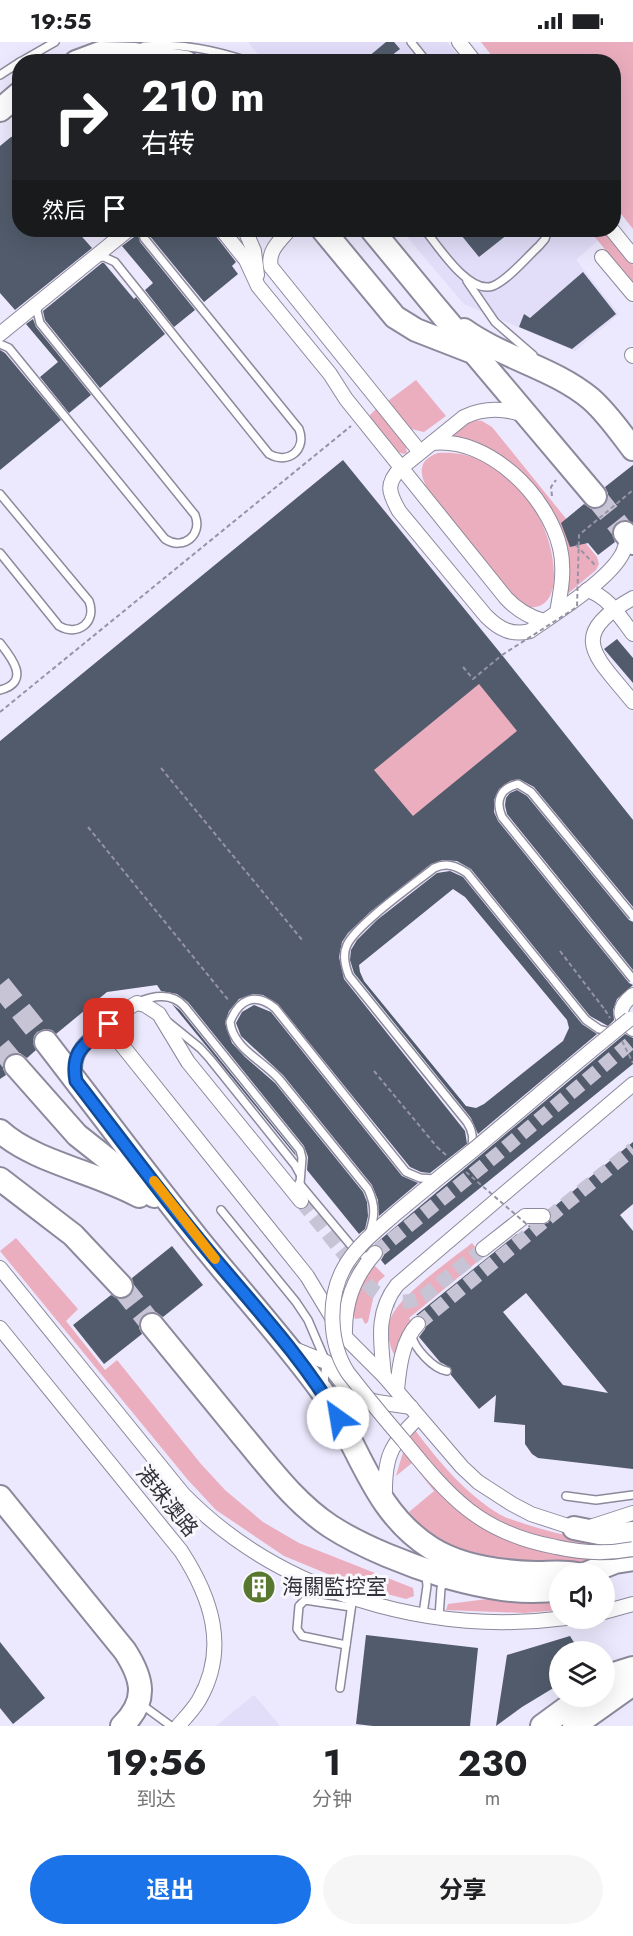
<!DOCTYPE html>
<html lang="zh">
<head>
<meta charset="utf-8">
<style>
  :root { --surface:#fff; --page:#f6f6f6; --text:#202124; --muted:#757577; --accent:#1a73e8 }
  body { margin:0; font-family:Jost,"Noto Sans SC",sans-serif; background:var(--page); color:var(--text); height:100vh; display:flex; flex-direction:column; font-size:22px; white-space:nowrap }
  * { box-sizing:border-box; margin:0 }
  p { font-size:20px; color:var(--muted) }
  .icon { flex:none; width:33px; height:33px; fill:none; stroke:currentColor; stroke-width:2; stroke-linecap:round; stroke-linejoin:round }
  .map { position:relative; height:1684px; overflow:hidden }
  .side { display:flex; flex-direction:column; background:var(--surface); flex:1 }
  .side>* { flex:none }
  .top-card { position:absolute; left:12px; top:12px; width:609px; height:183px; border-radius:24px; box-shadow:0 6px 24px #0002; background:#202124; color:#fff; overflow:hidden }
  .fabs { position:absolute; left:549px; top:1521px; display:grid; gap:12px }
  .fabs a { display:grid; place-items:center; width:66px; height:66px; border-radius:50%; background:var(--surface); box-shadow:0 6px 24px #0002; font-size:30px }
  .pin { position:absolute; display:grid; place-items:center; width:51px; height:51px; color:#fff; margin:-26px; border-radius:12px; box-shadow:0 3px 9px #0006 }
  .me { position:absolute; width:66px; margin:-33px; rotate:328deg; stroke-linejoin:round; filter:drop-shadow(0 0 4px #0008) }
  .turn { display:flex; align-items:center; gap:21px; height:126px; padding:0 30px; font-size:27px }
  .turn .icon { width:78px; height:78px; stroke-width:2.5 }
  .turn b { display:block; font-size:42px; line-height:51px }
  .then { display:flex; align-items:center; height:57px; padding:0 30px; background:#0003; gap:12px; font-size:22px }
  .eta { display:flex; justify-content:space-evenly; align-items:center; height:102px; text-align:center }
  .eta b { font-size:36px; font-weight:700; line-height:42px }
  .primary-button { display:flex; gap:12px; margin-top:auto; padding:12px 30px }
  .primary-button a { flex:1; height:69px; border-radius:36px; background:var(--accent); color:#fff; font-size:24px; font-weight:700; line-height:69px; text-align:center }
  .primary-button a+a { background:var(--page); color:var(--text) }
  .status { display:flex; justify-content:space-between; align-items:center; height:42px; padding:0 30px; background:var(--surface); direction:ltr }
  .status svg { height:16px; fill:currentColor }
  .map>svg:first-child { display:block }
</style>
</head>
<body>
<div class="status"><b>19:55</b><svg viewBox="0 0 49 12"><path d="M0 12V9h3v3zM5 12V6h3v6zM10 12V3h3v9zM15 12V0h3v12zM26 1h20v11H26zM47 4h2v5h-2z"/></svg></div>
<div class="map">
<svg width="633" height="1684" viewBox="0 0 633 1684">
  <rect width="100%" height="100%" fill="#ece8fd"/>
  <g fill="#e2ddf9">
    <polygon points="248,0 447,0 463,19 264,19"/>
    <polygon points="401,188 599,188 604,193 576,218 619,272 575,309 464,262"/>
    <polygon points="254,1653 280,1684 216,1684"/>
  </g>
  <g fill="#ebaebf">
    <polygon points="481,0 633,0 633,187 614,163 614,20 496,19"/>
    <polygon points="589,188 604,188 633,223 633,241"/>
    <polygon points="416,338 446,374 424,390 411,387 388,359"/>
    <polygon points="377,366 405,400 407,411 404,412 395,409 367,376"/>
    <polygon points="472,378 482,379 492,385 597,515 599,522 596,528 565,554 552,473 467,398 448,394"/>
    <path d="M438 411C504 406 553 473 554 533 554 547 550 563 535 565 530 566 525 565 522 562 507 552 496 535 486 521 467 497 448 473 429 449 419 433 417 418 438 411Z"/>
    <polygon points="468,621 530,696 215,955 153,879"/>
    <polygon points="16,1196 78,1267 66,1279 105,1328 117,1318 201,1422 225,1448 263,1480 299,1501 413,1546 414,1554 406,1557 357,1544 284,1514 216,1468 188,1438 0,1209"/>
    <path d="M472 1201 483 1215 409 1276 411 1279 400 1299 395 1314C389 1304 386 1289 390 1278 397 1255 452 1217 472 1201Z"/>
    <path d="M374 1223 385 1234 379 1239 374 1252 368 1280 365 1282 362 1276 355 1277C349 1261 365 1236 374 1223Z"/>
    <path d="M415 1388C439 1420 465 1451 499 1472 507 1477 517 1479 525 1482 556 1492 583 1498 615 1498V1511L578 1523 468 1516 430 1494 409 1470 434 1449 412 1421 396 1434 403 1410Z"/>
    <polygon points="503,1555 559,1555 559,1568 525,1571 446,1568 448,1562"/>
  </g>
  <g fill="#515b6b" fill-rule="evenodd">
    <polygon points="386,0 394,0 400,7 391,14 396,20 362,20"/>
    <polygon points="20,92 20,188 76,188 92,206 15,268 0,251 0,104 11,95"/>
    <polygon points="148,188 211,188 236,220 232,224 238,232 204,260 149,193"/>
    <polygon points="457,188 513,188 479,215"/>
    <polygon points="137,190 140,200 195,268 174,285 145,248 153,241 122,204 134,195"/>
    <polygon points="102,221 104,221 134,257 136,255 165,292 100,346 45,278 43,269"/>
    <polygon points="583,230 616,272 572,307 519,285 524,272 530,276"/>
    <polygon points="33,277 36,285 91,353 69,371 40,335 58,320 26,282"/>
    <polygon points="0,308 5,311 61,378 0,428"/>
    <path d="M343 418 502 613 633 778V865L534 745 519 737 510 739 499 747 494 758V770L498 779 629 941 633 943 617 957 613 968 614 978 608 984 590 974 471 827 457 819 443 818 431 822 370 870 348 891 342 900 339 915 344 937 465 1089 467 1102 430 1131 421 1130 410 1125 278 962 263 953 253 952 239 957 229 969 225 981 232 1001 245 1015 275 1041 363 1150 367 1160 368 1174 365 1187 359 1192 307 1128 308 1115 304 1104 188 960 177 952 161 949 157 943 107 950 56 992 52 988 45 987 37 990 34 994 33 1001 36 1008 27 1016 20 1011H13L8 1014 3 1020V1027L6 1033 0 1037V699ZM479 642 517 689 413 774 374 728Z"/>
    <polygon points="633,423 633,481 624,478 616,481 613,486 612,492 615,500 598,513 588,501 570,505 561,481 584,462 591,467 598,467 603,465 608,458 608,451 605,445"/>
    <polygon points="617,597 633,616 633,641 604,607"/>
    <polygon points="517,748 527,754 629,878 633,880 633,928 507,772 505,763 506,756 510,751"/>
    <path d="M450 829 463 835 582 982 597 992 478 1092 471 1076 354 931 350 918 351 908 357 898 377 878 437 831ZM453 847 465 855 567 978 569 986 563 999 484 1062 476 1066 466 1064 364 939 360 930 359 923Z"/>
    <polygon points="172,962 180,968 295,1111 296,1114"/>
    <polygon points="254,963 271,970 402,1134 418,1141 379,1174 378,1158 372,1143 283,1033 241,994 236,981 242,970"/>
    <polygon points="625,992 633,996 633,1022 385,1223 381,1218 384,1213 383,1207 380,1204 375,1202"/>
    <path d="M633 1100V1162L620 1173 633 1189V1427L538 1416 532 1412 525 1402V1383L494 1380 496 1353 479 1367 451 1333V1326L440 1320 419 1295 425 1287 427 1279 423 1275 416 1273 517 1192 519 1194 532 1183 548 1181 552 1175 550 1168ZM526 1251 608 1351 563 1343 503 1270Z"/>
    <polygon points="172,1204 203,1243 163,1275 156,1270 149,1270 144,1272 139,1279 139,1286 142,1292 104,1322 73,1283 111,1253 118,1257 124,1257 130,1254 134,1247 132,1236"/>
    <polygon points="366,1593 478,1606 470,1684 373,1684 356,1682"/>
    <polygon points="570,1594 580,1610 560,1610 560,1642 522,1665 496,1684 507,1613"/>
    <polygon points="0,1600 45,1656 13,1682 0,1666"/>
  </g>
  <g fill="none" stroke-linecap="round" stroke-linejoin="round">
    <g stroke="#c7c4d6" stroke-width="14" stroke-dasharray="14 7" stroke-linecap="butt">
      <path d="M301 1159 373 1248C390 1261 406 1264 425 1253L483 1207"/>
      <polyline points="375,1211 494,1115 633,999"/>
      <polyline points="418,1282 633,1107"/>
    </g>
    <g stroke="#c7c4d6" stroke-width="22" stroke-dasharray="22 11" stroke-linecap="butt">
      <polyline points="595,454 625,491"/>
      <polyline points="0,943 46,1000"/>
      <polyline points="0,1005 16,1024"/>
      <polyline points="121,1244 152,1283"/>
    </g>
    <defs>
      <g id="service">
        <polyline points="411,0 427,20"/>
        <path d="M144 4C182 1 215 8 251 20"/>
        <polyline points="20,20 55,0"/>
        <polyline points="0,33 20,20"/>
        <path d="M425 188C438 204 469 253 493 244 508 238 527 215 539 204L545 197 548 188"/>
        <path d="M96 216 104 215 115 220 269 412C288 423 307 408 299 387L144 196 142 188"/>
        <polyline points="467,239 495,280 533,313"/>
        <path d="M0 302 9 306 165 497C183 509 203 493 195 473L40 281 37 269 39 263"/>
        <path d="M0 452 89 559C97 580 78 595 59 584L0 511"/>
        <path d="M0 601C12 616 31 640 0 648"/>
        <path d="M139 960C154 953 172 951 184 964L300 1108 302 1116 299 1154"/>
        <polyline points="168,980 200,1006 210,1017 295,1123 300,1132"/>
        <path d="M471 1108C474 1097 473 1089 467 1080L349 934C345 924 342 913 347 903 356 883 414 842 434 826 447 820 456 824 467 831L586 978 599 987 613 991"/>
        <polyline points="299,1141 354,1207 364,1214 372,1214"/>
        <polyline points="221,1168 296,1260 308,1278 326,1320 324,1342"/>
        <path d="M411 1292C414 1306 433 1327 447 1329"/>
        <polyline points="566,1454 596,1458 633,1453"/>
        <polyline points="423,1572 427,1544 426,1533"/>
        <polyline points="439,1575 441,1546 445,1539"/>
        <polyline points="346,1603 302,1594 297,1587 299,1564 305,1558 351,1565"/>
        <polyline points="340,1646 352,1561"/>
        <polyline points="141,1662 171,1684"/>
      </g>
      <g id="minor">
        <polyline points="459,0 475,20"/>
        <path d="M222 188 246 218 258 244 330 332 346 357 506 556C517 568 529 575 544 579"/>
        <polyline points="245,188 254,209 257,233"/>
        <path d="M289 188C280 199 267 209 271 225L420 410"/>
        <polyline points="612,188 633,214"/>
        <polyline points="602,215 633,252"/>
        <polyline points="0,292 128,188"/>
        <polyline points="632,313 633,314"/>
        <path d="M524 373C504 366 483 366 464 375L401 426C385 442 389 451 399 469L486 574C499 587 512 594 530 589 554 572 618 533 625 505 627 501 626 496 625 491"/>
        <path d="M432 401C488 394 548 454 560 506 565 527 561 549 557 570"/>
        <path d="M587 548C608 554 620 575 633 592"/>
        <path d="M633 556C565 594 596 614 633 660"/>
        <path d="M633 953C618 965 617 975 633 987"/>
        <path d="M76 1037C69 1004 97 993 119 974"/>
        <path d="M301 1159 188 1020 159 972 145 963 137 961C116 972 112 981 121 1002L307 1234 342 1292 384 1334 462 1425 478 1440 512 1462 531 1472 574 1486 580 1485"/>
        <polyline points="483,1207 525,1174 543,1174"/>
        <path d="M0 1226 183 1452C280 1551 429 1594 566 1576"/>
        <path d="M0 1286 181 1509C211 1555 229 1606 199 1658 193 1668 185 1676 178 1684"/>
        <path d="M345 1295C344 1262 353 1236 375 1211"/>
        <polyline points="294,1307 326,1320 343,1342 360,1355 377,1360 411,1365"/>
        <path d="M384 1334C381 1300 375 1271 397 1243L633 1042"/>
        <path d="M397 1348C399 1326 402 1298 418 1282"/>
        <path d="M385 1457C384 1417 389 1403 419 1375"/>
        <polyline points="590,1485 633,1471"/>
        <polyline points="604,1570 633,1562"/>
      </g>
      <g id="primary">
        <polyline points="76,20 100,11 135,12 186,20"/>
        <polyline points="0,68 20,51"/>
        <polyline points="323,188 395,275 416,288 470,309"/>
        <polyline points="372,188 433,262 595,454"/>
        <path d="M464 288C503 316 554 326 591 357 607 371 620 390 633 407"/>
        <polyline points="625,491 633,501"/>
        <path d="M46 1000C97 1066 146 1132 198 1197 239 1248 283 1296 321 1348 360 1402 371 1468 431 1506 461 1525 501 1530 536 1531 549 1531 563 1529 576 1532"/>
        <polyline points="16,1024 77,1093 154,1154"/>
        <path d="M0 1089C32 1119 98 1131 139 1154"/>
        <polyline points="0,1137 73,1193 121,1244"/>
        <path d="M152 1283C182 1320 212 1356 242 1393 269 1425 294 1460 330 1484 362 1505 411 1524 447 1535 483 1545 522 1553 560 1547"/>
        <polyline points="574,1486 609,1493 633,1491"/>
        <polyline points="585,1532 615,1520 633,1517"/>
        <polyline points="604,1640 614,1632 633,1626"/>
        <polyline points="542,1684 583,1654"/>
        <polyline points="574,1684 633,1642"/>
      </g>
      <path id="trunk" d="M0 1455 125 1609C143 1637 148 1659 122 1684"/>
    </defs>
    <use href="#service" stroke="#8d899c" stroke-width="10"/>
    <use href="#minor" stroke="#8d899c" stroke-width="16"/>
    <use href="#primary" stroke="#8d899c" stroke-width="26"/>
    <use href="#trunk" stroke="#8d899c" stroke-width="26"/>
    <g stroke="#9694a3" stroke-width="2" stroke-dasharray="4.5 3" stroke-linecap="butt">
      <polyline points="552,454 551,445 556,438"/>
      <polyline points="576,503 595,523"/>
      <polyline points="463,625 473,637 502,613"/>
      <polyline points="0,670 351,384"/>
      <polyline points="161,726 303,899"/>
      <polyline points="88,785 229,959"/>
      <polyline points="560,909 605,968"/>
      <polyline points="374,1029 437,1105"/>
    </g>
    <use href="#service" stroke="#fff" stroke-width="7"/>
    <use href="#minor" stroke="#fff" stroke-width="14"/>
    <use href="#primary" stroke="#fff" stroke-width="22"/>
    <use href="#trunk" stroke="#fff" stroke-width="22"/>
    <defs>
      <g id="service-bridge">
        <path d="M633 874 531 750 518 742C500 746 495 759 502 775L633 937"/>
        <path d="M369 1192C375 1175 376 1164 368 1147L279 1037C262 1018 233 1006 230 980 239 957 255 950 275 966L406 1130 420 1136 435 1137"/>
      </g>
      <path id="minor-bridge" d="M630 977C576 1020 525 1065 472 1109 446 1130 420 1151 394 1173 376 1189 356 1204 344 1226 327 1257 329 1302 348 1331 366 1354 384 1376 403 1398 450 1456 480 1491 556 1505 582 1511 607 1512 633 1507"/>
    </defs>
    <use href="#service-bridge" stroke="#8d899c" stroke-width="10" stroke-linecap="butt"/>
    <use href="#minor-bridge" stroke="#8d899c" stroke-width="16" stroke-linecap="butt"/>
    <g stroke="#9694a3" stroke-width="2" stroke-dasharray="4.5 3" stroke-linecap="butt">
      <polyline points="502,613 577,565 579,493 633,448"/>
      <polyline points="605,968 610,976"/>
      <polyline points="622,999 633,1021"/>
      <polyline points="437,1105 446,1113"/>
      <polyline points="466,1130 530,1185"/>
    </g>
    <use href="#service-bridge" stroke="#fff" stroke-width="7"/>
    <use href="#minor-bridge" stroke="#fff" stroke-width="14"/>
  </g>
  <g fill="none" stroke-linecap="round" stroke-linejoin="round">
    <defs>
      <path id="route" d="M109 982C87 1001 70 1007 76 1039 117 1092 157 1147 200 1199 247 1257 300 1311 338 1376"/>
    </defs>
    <use href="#route" stroke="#114b97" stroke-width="15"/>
    <use href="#route" stroke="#1a73e8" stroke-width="10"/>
    <polyline stroke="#f59e0b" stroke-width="10" points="154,1139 215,1217"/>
  </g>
  <defs>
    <symbol id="building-disc" viewBox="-11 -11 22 22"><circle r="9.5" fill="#59782f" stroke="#f9f8fc"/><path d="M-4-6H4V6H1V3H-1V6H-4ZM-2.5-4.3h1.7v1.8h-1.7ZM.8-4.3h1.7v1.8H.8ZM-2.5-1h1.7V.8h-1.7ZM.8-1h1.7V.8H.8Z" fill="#fff"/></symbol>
  </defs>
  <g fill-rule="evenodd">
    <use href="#building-disc" x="240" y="1526" width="38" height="38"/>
  </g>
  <g text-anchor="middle" stroke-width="6" stroke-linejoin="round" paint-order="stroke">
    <g font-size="21" fill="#33323a" stroke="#f9f8fc">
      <text transform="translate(167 1459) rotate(51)" y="7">港珠澳路</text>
    </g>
    <g font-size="21" fill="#33323a" stroke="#f9f8fc" text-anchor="start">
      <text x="282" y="1552">海關監控室</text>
    </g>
  </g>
</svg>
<div class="fabs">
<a><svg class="icon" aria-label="sound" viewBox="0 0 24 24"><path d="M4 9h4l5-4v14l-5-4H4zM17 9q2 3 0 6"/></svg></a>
<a><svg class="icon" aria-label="layers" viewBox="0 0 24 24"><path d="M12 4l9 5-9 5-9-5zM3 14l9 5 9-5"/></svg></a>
</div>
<div class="pin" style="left:109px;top:982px;background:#d93025"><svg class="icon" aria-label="arrive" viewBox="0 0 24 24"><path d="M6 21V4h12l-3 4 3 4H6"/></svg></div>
<svg class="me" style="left:338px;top:1376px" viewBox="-20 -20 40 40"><circle r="19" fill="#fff"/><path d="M0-13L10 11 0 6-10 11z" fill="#1a73e8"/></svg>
<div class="top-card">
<div class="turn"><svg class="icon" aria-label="right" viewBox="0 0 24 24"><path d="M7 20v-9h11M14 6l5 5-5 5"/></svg><div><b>210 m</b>右转</div></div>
<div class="then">然后<svg class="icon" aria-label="arrive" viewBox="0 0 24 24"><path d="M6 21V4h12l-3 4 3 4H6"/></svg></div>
</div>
</div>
<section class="side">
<div class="eta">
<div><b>19:56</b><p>到达</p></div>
<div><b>1</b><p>分钟</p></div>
<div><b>230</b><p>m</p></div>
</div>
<div class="primary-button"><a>退出</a><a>分享</a></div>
</section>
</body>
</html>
